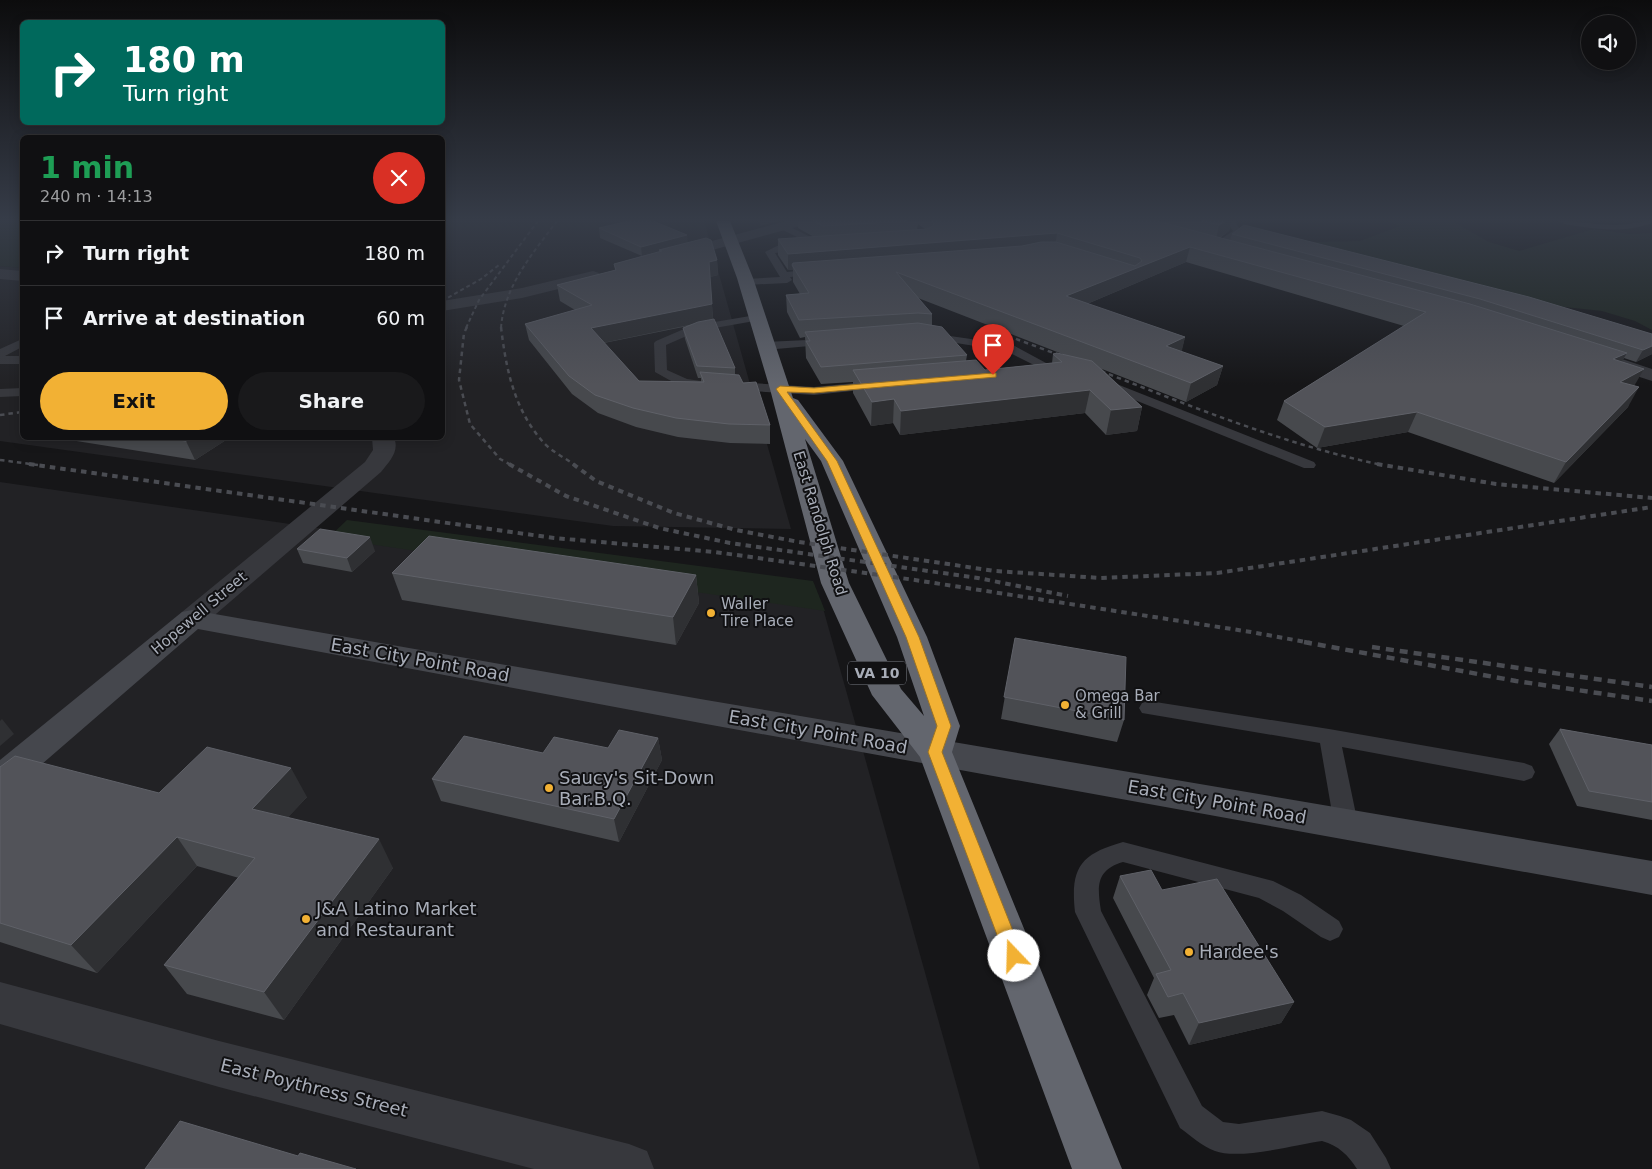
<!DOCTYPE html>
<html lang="en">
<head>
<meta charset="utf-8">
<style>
  :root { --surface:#101012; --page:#19191b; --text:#f1f3f6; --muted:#9c9d9f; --line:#303032; --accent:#f2b134 }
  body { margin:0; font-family:"DejaVu Sans",sans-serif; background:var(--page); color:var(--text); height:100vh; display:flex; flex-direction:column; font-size:19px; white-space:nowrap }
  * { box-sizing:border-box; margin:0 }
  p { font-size:16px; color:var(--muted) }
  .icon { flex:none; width:28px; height:28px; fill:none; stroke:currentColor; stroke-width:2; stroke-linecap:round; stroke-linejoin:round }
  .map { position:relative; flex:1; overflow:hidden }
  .sheet { position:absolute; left:20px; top:135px; width:425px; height:305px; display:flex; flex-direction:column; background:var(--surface); border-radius:8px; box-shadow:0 2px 12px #0003,0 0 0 1px var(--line) }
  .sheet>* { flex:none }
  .hud { position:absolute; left:20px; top:20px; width:425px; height:105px; border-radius:8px; box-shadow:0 2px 12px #0003,0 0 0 1px var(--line); background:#00695c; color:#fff; overflow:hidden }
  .fabs { position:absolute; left:1581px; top:15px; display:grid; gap:10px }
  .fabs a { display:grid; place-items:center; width:55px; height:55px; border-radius:50%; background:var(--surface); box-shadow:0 2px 12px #0003,0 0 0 1px var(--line); font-size:25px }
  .pin { position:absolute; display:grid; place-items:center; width:42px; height:42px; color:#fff; margin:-51px -21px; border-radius:50% 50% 50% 0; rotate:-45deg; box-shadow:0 0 5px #0007 }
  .pin .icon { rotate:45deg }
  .me { position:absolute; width:55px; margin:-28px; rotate:339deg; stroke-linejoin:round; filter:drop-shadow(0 0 4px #0008) }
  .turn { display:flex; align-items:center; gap:18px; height:105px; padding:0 20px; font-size:22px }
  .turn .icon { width:65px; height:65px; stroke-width:2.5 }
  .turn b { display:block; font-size:35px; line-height:42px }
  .round { display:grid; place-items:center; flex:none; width:52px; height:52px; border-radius:26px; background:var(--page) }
  .head { display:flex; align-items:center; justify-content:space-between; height:85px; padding:0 20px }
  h1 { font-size:30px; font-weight:700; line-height:38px; color:#1e9e55 }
  .button { display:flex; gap:10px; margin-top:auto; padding:10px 20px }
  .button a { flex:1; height:58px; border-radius:30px; background:var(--accent); color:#111; font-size:20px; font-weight:700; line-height:58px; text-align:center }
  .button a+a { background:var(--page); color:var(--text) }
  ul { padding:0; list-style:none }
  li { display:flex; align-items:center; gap:15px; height:65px; padding:0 20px; border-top:1px solid var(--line) }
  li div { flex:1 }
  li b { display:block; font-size:19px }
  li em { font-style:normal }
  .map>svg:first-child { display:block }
</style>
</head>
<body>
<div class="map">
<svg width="1652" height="1169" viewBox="0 0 1652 1169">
  <rect width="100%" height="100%" fill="#161618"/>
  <g fill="#222225">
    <polygon points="443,221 704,221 791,529 613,526 0,441 0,266 22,268 22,438 442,438"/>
    <polygon points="0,482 821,601 980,1169 0,1169"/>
  </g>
  <g fill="#1e261f">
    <polygon points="0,221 22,221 22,268 0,266"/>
    <polygon points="1386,221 1452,221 1489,242 1519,251 1594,229 1629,234 1652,233 1652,330 1635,321 1602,311 1537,304 1312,242 1360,241 1400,226"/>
    <polygon points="347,520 813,581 825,611 328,538"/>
  </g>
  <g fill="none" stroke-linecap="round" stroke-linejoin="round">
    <g fill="#37383d" fill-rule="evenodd">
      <polygon points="1220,221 1235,221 1241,231 1239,236 1215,250 1210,247 1212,245 1233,231 1229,225"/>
      <path d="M1560 221C1579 221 1597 225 1616 225 1628 225 1640 221 1652 221V223C1623 234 1594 229 1564 224Z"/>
      <polygon points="782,223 825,244 827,246 822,249 819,248 779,228 779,224"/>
      <polygon points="802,244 807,247 805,249 775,253 787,272 816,269 821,272 820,274 790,277 792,280 787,283 746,285 741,282 746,279 780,277 765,252 777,246"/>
      <polygon points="756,315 760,316 762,318 760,320 698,331 666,345 667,370 687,379 708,382 710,385 708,388 680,386 655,372 654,343 656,341 691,326"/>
      <polygon points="929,333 1013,345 1059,370 1053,374 1040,374 1038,371 1040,368 1006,351 925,338 923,336"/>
      <polygon points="22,339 22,347 5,356 22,356 22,364 0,364 0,349"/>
      <polygon points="828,339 832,340 834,342 832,344 765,350 759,346 765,342"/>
      <polygon points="1104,379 1314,462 1316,465 1314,468 1304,468 1100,386 1098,383 1100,380"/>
      <polygon points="876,381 882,385 880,388 814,395 735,390 729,386 735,382 814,387"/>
      <polygon points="22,388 22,396 0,397 0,389"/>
      <polygon points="1149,701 1329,729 1524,763 1532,766 1535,772 1532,778 1524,781 1342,747 1358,824 1354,831 1346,834 1338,831 1334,824 1320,743 1142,713 1139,708 1142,703"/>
      <path d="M1123 842 1273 881 1301 895 1339 921 1343 929 1339 937 1330 941 1321 937 1283 911 1259 898 1123 862C1096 870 1097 886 1101 911L1202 1106 1223 1122 1239 1124 1322 1111 1340 1116 1351 1120 1370 1133 1386 1158 1391 1169H1357C1348 1155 1339 1146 1322 1141 1295 1145 1239 1160 1215 1151 1202 1146 1191 1136 1180 1128L1075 912C1070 867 1081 854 1123 842Z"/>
    </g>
    <g fill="#37383d" fill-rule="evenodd">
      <polygon points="786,221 809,221 807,224 676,260 671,258 668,255 671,252"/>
      <polygon points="0,269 22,271 22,281 0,279"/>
      <polygon points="593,271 599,273 601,276 599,279 522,298 442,311 442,301 522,288"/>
      <polygon points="1607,354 1652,369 1652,381 1600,364 1597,360 1600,356"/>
      <path d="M372 438H394C400 451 389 462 381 472L202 626 192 628 182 626 178 619 182 612 365 462 373 450Z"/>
      <polygon points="0,982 219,1041 629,1144 647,1151 654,1169 534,1169 219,1087 0,1024"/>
    </g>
    <polygon fill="#45474d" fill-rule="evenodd" points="192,610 706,700 1652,861 1652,895 706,724 198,629 12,790 0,794 0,760 182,612"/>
    <path fill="#63666e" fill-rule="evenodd" d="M716 221H730L753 278 793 398 798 400 843 461 927 637 960 726 952 752 1122 1169H1072L920 757 872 695 821 583 770 389 737 278ZM805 439 821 461 897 637 924 716 901 689 849 583Z"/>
    <g stroke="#4a4c52" stroke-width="2" stroke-dasharray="4 3" stroke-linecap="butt">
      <polyline points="442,301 481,279 499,265"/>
      <polyline points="466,328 479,300 538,221"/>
      <path d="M501 328C504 286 533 253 557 221"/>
    </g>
    <g stroke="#4a4c52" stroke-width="2.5" stroke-dasharray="4.5 4" stroke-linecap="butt">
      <polyline points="467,327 464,333 459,380 470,424 500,459 511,465"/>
      <path d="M501 327C506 369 514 409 543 442 551 451 565 458 575 465"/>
      <polyline points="992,330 1067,358"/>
      <path d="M1093 368C1188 405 1282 444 1382 465"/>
      <polyline points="0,415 22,412"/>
      <polyline points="0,460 38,465"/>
    </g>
    <g stroke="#4a4c52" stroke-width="4" stroke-dasharray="5.5 5" stroke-linecap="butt">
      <polyline points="29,464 554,538 715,552 915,580 1251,632 1311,643"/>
      <polyline points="509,464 566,496 659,528 730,543 978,578 1068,596"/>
      <polyline points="573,464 596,481 674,513 736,530 799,542 995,571 1101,578 1217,573 1652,507"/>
      <polyline points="1377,464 1496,484 1652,498"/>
    </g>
    <g stroke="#4a4c52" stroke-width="4.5" stroke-dasharray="8 6" stroke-linecap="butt">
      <polyline points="1304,642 1516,681 1652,701"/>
      <polyline points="1372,647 1652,687"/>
    </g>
  </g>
  <g fill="#47494d" fill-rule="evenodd">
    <path d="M798 221H1232L1229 231 1220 238 1230 240 1232 234 1652 334V354L1636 362 1624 358 1621 362 1634 386 1628 407 1554 483 1408 432 1317 448 1277 420 1284 401 1404 326 1186 262 1087 304 1185 337 1181 352 1223 366 1217 385 1186 402 1102 369 1142 407 1137 431 1106 435 1085 413 900 435 893 423 871 426 853 393V382L821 384 806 358 805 337 800 338 787 312 786 295 800 294 793 282V270H788L778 255V239L814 237 798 228ZM918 224 922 227 925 229H917ZM918 298 1065 355 1053 354 1052 363 985 370 966 361 967 355 932 325V314Z"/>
    <path d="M599 228 688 243 717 260 718 275 710 277 713 319 735 368V374L743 383 770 425V444L730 443 678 437 636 427 598 413 572 394 529 340 525 324 575 310 560 301 557 285 615 270 614 264 642 256 600 238ZM688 326 683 328 685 339 698 378H701V382L639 381 604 343Z"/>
    <polygon points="63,438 225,438 226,440 195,460 64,439"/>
    <polygon points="297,549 375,551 352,572 303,563"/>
    <polygon points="392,573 696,575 699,603 676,645 402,600"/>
    <polygon points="1015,638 1124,720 1117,742 1001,719"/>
    <polygon points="1560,729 1652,745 1652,820 1577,806 1549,744"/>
    <polygon points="658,738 662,760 619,842 441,801 432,779 543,753 608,748"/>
    <polygon points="0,767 159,793 307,797 288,817 393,868 284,1020 187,994 164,965 239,878 197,866 97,973 0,942"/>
    <polygon points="1120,876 1162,890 1294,1002 1281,1023 1189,1045 1174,1015 1159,1018 1147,995 1154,978 1113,898"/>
  </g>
  <g fill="#2f3033">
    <polygon points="760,221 779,221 760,226"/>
    <polygon points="1226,221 1232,221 1229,231 1216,240 1219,225"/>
    <polygon points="1057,233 1055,248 792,265 793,270 788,270 788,254"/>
    <polygon points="687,235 688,245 659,250 659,252 642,256 641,247"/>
    <polygon points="1190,247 1186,262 1063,314 1066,296"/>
    <polygon points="717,260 718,275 710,277 713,320 593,345 591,328 709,262"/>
    <polygon points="1185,337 1181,355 1166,346"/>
    <polygon points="1652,346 1652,354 1636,362 1643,350"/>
    <polygon points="1627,353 1616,371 1613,359"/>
    <polygon points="1223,366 1217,385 1186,402 1191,383"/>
    <polygon points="1644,369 1633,388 1620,382"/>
    <polygon points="1639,387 1628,407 1554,483 1566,462"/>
    <polygon points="1090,390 1085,413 900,435 901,411"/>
    <polygon points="894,399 893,423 871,426 872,402"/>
    <polygon points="1142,407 1137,431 1106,435 1111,410"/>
    <polygon points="1417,412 1408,432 1317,448 1325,427"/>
    <polygon points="191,438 225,438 226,440 195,460 186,441"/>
    <polygon points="370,537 375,551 352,572 347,558"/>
    <polygon points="696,575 699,603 676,645 673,617"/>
    <polygon points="2,719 14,734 0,746 0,721"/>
    <polygon points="658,738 662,760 619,842 614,819"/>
    <polygon points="291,768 307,797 269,838 252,809"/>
    <polygon points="177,837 197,866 97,973 71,945"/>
    <polygon points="379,839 393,868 284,1020 264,992"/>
    <polygon points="1294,1002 1281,1023 1189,1045 1199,1023"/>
  </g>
  <g fill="#525359" stroke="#5f6168">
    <polygon points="629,221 653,221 687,235 641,247 599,228"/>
    <polygon points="813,221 908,221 823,226"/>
    <polygon points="932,221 1157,221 1470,304 1627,353 1613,359 1644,369 1620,382 1639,387 1566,462 1417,412 1325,427 1284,401 1426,312 1190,247 1066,296 1185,337 1166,346 1223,366 1191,383 896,272 932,314 918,313 799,320 786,295 809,293 792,265 793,263 1022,246 1041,242 1056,242 1135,266 1142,261 1140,258 1057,233 788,254 778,239 927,229 933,226 934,223"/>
    <polygon points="1202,221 1226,221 1219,225"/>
    <polygon points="1244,225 1529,297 1652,334 1652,346 1643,350 1480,299 1232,234"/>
    <polygon points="706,238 711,240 717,260 709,262 712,304 591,328 639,381 704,382 700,372 739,375 743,383 756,382 770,425 729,424 676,418 633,408 595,395 569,376 525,324 592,305 557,285 616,270 614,264 662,251 659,250"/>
    <polygon points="714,319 735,368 697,366 683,328 698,322"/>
    <polygon points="918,323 942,327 967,355 821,367 806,341 810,341 805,332"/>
    <polygon points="1057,353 1092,361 1142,407 1111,410 1090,390 901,411 894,399 872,402 853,370 976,360 985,370 1062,362 1053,354"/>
    <polygon points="163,438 191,438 186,441"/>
    <polygon points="320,529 370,537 347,558 297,549"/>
    <polygon points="429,536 696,575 673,617 392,573"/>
    <polygon points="1015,638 1126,657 1124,720 1004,697"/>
    <polygon points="1560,729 1652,745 1652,802 1589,791"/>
    <polygon points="619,730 658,738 614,819 432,779 464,736 543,753 554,737 608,748"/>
    <polygon points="207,747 291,768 252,809 379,839 264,992 164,965 255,858 177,837 71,945 0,923 0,767 15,756 159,793"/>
    <polygon points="1151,870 1162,890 1217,879 1294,1002 1199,1023 1183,993 1168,997 1156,974 1171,970 1120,876"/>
    <polygon points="180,1121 298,1156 300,1153 356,1169 145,1169"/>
  </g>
  <linearGradient id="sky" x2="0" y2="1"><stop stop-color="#0c0c0d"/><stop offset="0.57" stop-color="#363c48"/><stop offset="1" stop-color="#363c48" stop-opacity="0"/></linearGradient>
  <rect width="1652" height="385" fill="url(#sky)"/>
  <polygon fill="#f2b134" stroke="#9d7322" points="993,373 996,373 996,377 814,393 787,392 837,461 919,637 951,726 942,752 1023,956 1020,962 1014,964 1008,962 1005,956 928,752 937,726 906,637 827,461 776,389 780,386 814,388"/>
  <g fill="#f2b134" stroke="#111113" stroke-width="2">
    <circle cx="711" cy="613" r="5"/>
    <circle cx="1065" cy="705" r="5"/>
    <circle cx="549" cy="788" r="5"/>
    <circle cx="306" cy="919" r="5"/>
    <circle cx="1189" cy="952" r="5"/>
  </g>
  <g text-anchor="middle" stroke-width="4" stroke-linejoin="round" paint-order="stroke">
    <rect fill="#111113" stroke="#7b7e86" stroke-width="1" x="848" y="661.5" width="58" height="23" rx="4"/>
    <g font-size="14" font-weight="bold" fill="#a8adb8">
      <text x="877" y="678">VA 10</text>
    </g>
    <g font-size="15" fill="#a8adb8" stroke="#111113">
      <text transform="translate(820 523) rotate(73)" y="5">East Randolph Road</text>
      <text transform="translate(199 613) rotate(-40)" y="5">Hopewell Street</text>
    </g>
    <g font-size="15" fill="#a8adb8" stroke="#111113" text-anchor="start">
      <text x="721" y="609">Waller<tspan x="721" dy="17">Tire Place</tspan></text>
      <text x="1075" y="701">Omega Bar<tspan x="1075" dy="17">&amp; Grill</tspan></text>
    </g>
    <g font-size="18" fill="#a8adb8" stroke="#111113">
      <text transform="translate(420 660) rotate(10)" y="6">East City Point Road</text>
      <text transform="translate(818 732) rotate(10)" y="6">East City Point Road</text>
      <text transform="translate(1217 802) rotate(10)" y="6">East City Point Road</text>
      <text transform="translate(314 1088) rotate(14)" y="6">East Poythress Street</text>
    </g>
    <g font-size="18" fill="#a8adb8" stroke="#111113" text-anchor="start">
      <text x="559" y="784">Saucy's Sit-Down<tspan x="559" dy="21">Bar.B.Q.</tspan></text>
      <text x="316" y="915">J&amp;A Latino Market<tspan x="316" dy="21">and Restaurant</tspan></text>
      <text x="1199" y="958">Hardee's</text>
    </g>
  </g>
</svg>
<div class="fabs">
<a><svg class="icon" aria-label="sound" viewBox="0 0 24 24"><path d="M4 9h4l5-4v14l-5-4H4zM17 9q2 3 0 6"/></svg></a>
</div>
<div class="pin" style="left:993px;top:375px;background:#d93025"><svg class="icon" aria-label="arrive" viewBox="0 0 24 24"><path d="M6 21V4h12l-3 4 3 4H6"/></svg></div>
<svg class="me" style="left:1014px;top:956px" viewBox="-20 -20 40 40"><circle r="19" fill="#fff"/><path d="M0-13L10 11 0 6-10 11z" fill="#f2b134"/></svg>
<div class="hud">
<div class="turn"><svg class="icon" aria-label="right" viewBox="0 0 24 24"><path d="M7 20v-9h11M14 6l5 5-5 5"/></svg><div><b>180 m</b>Turn right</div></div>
</div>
<section class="sheet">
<div class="head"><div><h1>1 min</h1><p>240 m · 14:13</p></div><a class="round" style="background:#d93025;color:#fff"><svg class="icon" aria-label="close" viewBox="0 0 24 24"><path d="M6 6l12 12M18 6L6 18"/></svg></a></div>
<ul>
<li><svg class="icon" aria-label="right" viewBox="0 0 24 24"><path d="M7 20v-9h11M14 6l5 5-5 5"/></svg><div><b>Turn right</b></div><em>180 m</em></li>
<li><svg class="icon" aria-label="arrive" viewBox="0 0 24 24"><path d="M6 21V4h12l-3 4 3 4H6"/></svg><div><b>Arrive at destination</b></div><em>60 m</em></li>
</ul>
<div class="button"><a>Exit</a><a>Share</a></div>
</section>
</div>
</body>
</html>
